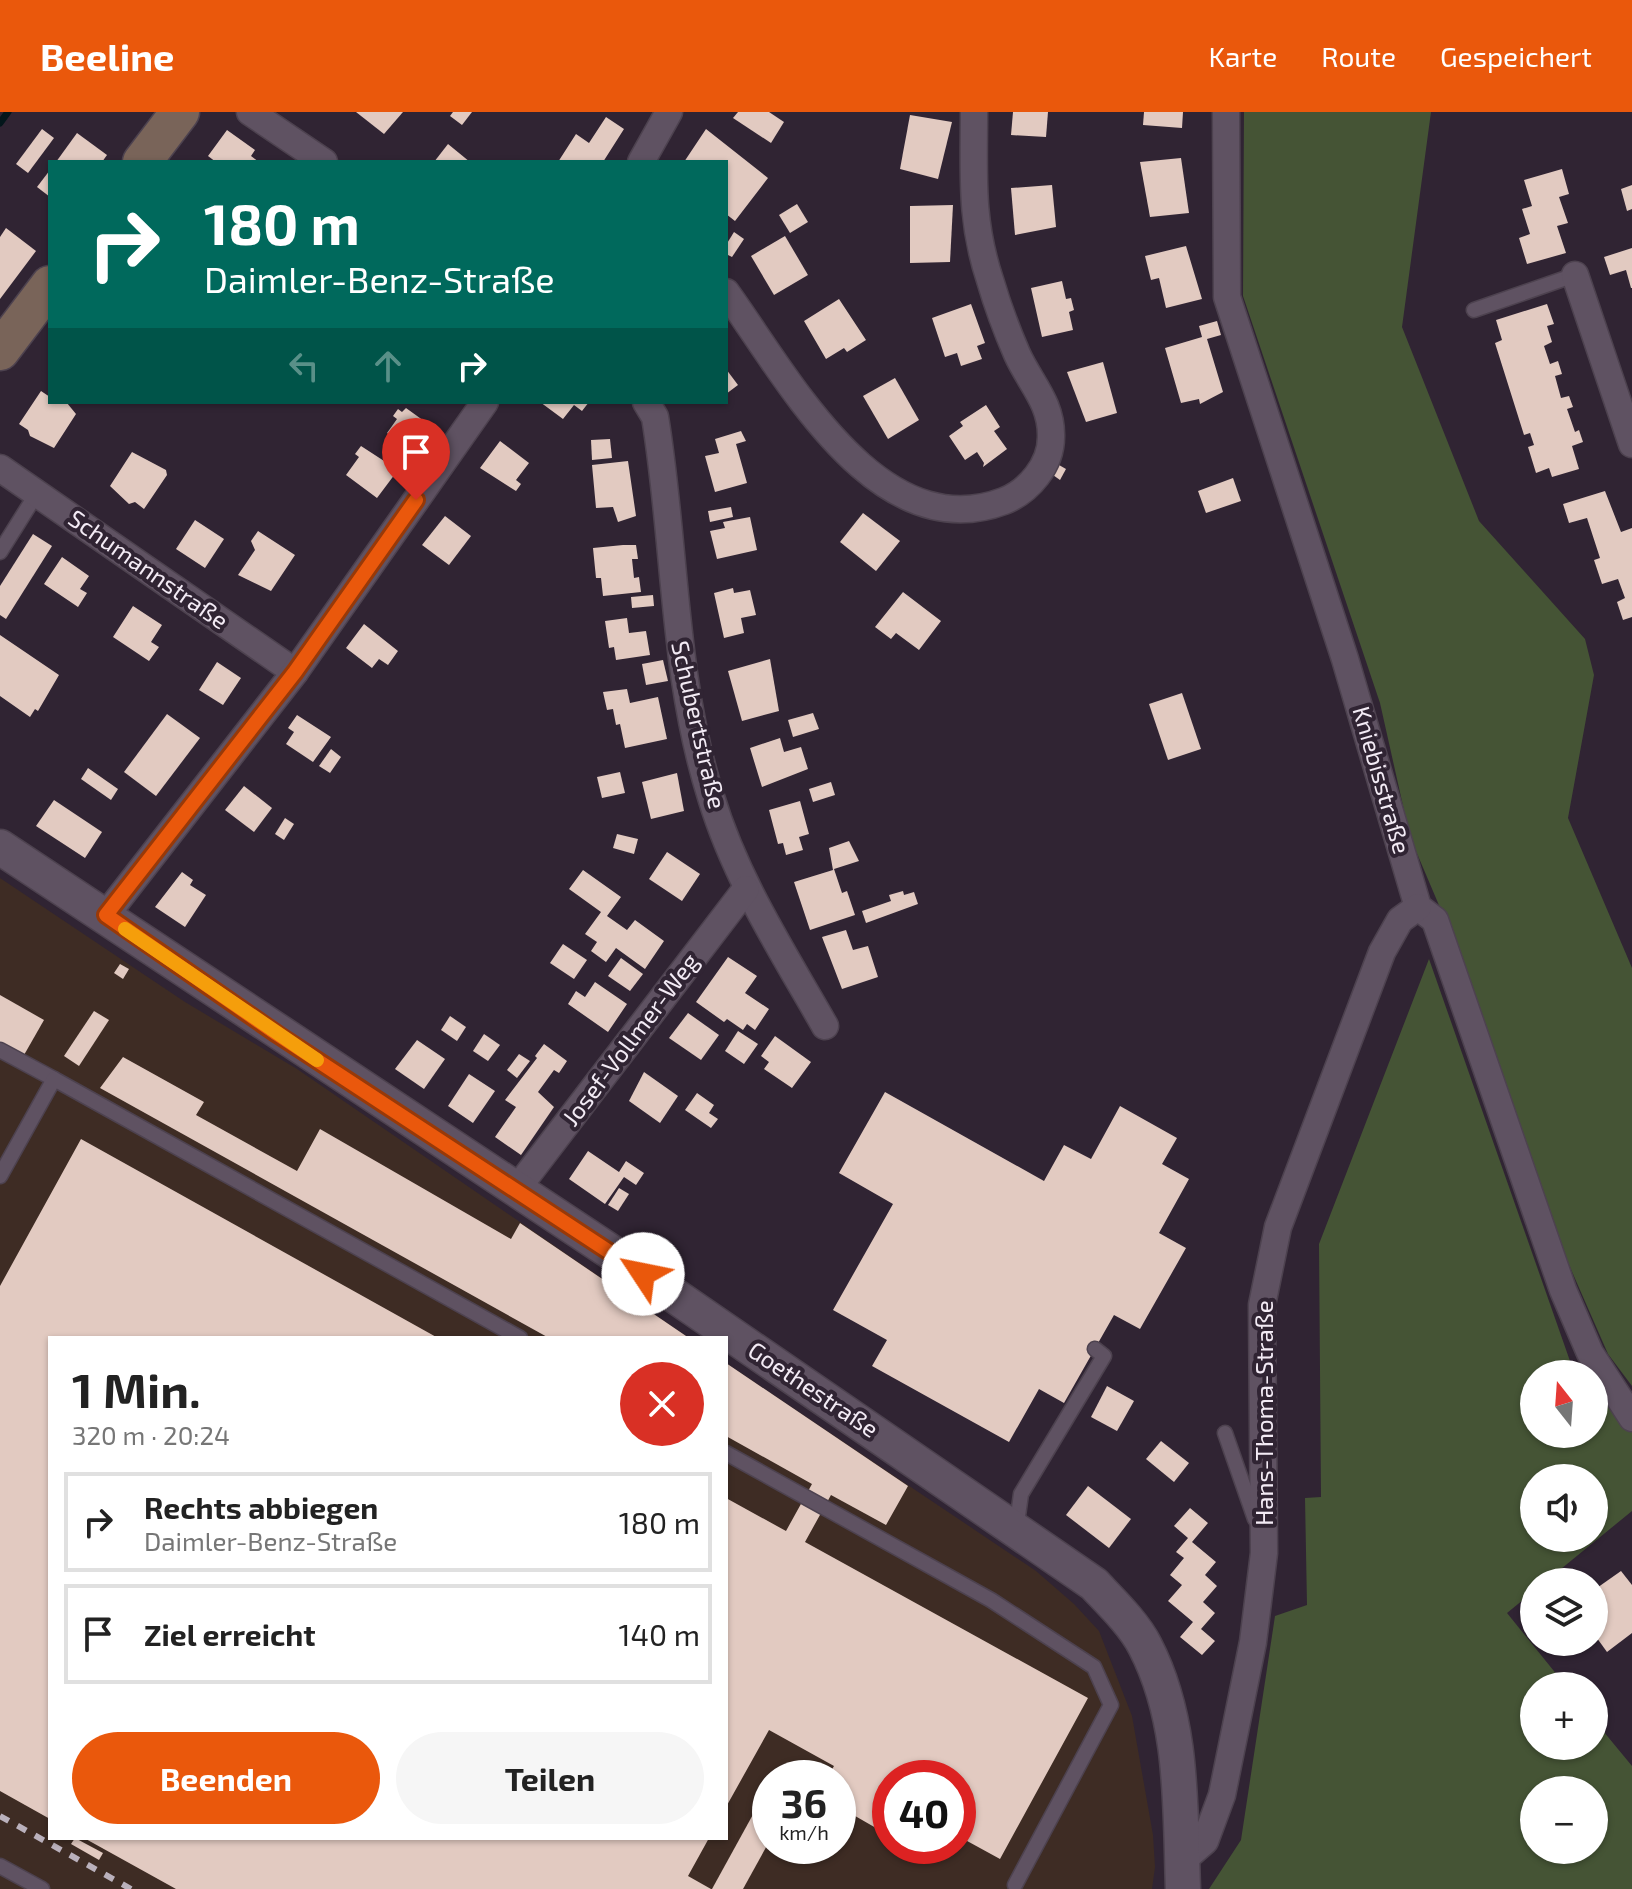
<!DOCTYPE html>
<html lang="de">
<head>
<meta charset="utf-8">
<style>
  :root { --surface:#fff; --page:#f6f6f6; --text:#222; --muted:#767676; --line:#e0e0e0; --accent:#ea580c }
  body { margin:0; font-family:"Exo 2",sans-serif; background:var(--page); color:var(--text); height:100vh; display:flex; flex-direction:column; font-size:30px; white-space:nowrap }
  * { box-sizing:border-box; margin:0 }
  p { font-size:26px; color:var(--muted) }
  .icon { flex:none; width:44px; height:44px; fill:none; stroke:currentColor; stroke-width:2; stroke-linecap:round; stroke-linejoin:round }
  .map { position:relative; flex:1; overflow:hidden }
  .side { position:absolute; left:48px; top:1224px; width:680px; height:504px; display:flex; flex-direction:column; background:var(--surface); border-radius:0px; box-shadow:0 2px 6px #0004 }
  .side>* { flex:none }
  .guide { position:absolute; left:48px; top:48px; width:680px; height:244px; border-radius:0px; box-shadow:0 2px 6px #0004; background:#00695c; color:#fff; overflow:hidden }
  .needle { width:52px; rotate:343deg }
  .buttons { position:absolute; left:1520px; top:1248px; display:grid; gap:16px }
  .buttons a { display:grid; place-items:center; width:88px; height:88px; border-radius:50%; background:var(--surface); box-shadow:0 2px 6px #0004; font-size:40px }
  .speed { position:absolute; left:752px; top:1648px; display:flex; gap:16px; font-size:40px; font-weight:700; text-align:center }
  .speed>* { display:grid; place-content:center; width:104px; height:104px; border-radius:50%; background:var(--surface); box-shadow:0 2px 6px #0004; line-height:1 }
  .speed small { font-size:20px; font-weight:400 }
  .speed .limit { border:12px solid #d22; background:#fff; color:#111 }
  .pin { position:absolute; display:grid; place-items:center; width:68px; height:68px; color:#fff; margin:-82px -34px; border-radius:50% 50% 50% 0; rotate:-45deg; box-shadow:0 0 8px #0007 }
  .pin .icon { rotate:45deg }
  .me { position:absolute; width:88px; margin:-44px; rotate:304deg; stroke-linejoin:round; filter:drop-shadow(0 0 6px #0008) }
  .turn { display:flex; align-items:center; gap:28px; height:168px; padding:0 24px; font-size:36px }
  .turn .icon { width:104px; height:104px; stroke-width:2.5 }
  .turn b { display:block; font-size:56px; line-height:68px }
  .lanes { display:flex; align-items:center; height:76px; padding:0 24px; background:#0003; justify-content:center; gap:40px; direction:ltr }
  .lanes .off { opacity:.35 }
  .round { display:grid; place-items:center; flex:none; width:84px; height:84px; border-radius:42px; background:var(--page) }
  .head { display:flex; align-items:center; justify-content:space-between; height:136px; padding:0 24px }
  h1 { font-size:48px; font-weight:700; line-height:60px }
  .action { display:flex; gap:16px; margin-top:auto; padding:16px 24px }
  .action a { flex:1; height:92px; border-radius:48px; background:var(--accent); color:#fff; font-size:32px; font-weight:700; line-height:92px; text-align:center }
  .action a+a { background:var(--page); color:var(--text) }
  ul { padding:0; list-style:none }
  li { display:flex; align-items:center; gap:24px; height:100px; margin:0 16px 12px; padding:0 8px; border:4px solid var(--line); border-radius:0px }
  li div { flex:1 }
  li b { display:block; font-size:30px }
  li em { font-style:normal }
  header { display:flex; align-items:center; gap:48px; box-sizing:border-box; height:112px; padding:0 40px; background:var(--accent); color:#fff }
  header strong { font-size:38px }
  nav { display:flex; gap:44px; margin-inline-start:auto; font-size:28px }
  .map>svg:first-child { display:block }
</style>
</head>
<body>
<header>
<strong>Beeline</strong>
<nav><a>Karte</a><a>Route</a><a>Gespeichert</a></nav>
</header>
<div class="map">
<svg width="1632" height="1777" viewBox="0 0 1632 1777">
  <rect width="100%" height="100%" fill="#302433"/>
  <path fill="#3e2c24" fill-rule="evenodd" d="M0 766 185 890 297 957 689 1226H50V1726H726V1251L1036 1459 1074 1492 1099 1519 1132 1604 1153 1723 1155 1755 1152 1777H0ZM770 1666H838V1734H770ZM890 1666H958V1734H890Z"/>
  <g fill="#455435" fill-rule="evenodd">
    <polygon points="1244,0 1431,0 1402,215 1479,409 1585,527 1594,563 1568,706 1632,856 1632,1274 1608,1242 1545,1098 1461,845 1410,725 1380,591 1243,184"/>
    <path d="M1429 847 1570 1249 1582 1262H1534V1322H1594V1275L1632 1315V1399L1545 1470H1534V1479L1507 1501 1566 1574H1534V1634H1594V1608L1632 1654V1777H1209L1241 1728 1275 1504 1307 1493 1305 1386 1321 1385 1319 1132ZM1534 1366H1594V1426H1534ZM1534 1678H1594V1738H1534Z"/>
  </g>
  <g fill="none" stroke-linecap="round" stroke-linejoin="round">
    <polyline stroke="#03161b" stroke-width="7" points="0,11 8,0"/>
  </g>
  <g fill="#e2cac1">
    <polygon points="356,0 403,0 384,22"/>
    <polygon points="453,0 472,0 462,13 450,4"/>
    <polygon points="738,0 769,0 784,10 771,31 733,6"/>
    <polygon points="1013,0 1048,0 1046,25 1011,23"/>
    <polygon points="1144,0 1183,0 1182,16 1143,13"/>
    <polygon points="910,3 952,10 938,67 900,57"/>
    <polygon points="606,5 624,17 603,50 558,50 576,22 589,31"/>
    <polygon points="42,17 54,26 28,61 16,52"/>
    <polygon points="706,17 768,66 735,109 726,102 726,50 684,50"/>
    <polygon points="227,18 255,38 251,44 259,50 216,50 208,44"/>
    <polygon points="77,21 107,43 102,50 56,50"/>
    <polygon points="448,32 470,50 434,50"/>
    <polygon points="1181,46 1189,101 1150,105 1140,50"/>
    <polygon points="1562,57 1569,82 1559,85 1568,111 1557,114 1566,141 1527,152 1519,126 1530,122 1522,97 1532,94 1524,68"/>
    <polygon points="50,58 50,85 37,75"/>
    <polygon points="1052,73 1056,115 1015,123 1011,76"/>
    <polygon points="1632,73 1632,97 1627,99 1621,77"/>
    <polygon points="797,92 808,110 790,121 779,103"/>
    <polygon points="953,93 950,150 910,151 910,94"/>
    <polygon points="6,116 36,139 0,187 0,125"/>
    <polygon points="734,120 744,127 732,145 726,142 726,133"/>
    <polygon points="785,124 808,163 774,183 751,144"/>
    <polygon points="1186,134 1202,187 1166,196 1159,166 1151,168 1145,144"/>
    <polygon points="1632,136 1632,176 1631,176 1626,158 1610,163 1604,145"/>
    <polygon points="1062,169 1066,187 1071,186 1074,198 1069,200 1073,218 1042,225 1031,176"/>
    <polygon points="839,187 866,228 847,240 844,236 826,247 804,209"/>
    <polygon points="971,192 985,231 977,234 982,247 961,254 957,241 945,245 932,206"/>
    <polygon points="1547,192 1554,212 1547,214 1552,230 1544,234 1550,252 1558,249 1562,262 1555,264 1561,286 1569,284 1573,295 1567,297 1575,320 1579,318 1583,330 1572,334 1579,357 1552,365 1549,356 1536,361 1528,335 1534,333 1530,321 1524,323 1495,231 1502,228 1496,208"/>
    <polygon points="1217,209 1221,223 1207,227 1223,280 1200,292 1199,287 1181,291 1165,236 1202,225 1199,214"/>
    <polygon points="1103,250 1117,301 1086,310 1067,260"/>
    <polygon points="726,257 738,273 726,282"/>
    <polygon points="895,266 919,308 888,327 863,284"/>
    <polygon points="41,279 50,285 50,290 67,291 76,302 54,336 30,324 28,318 19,312"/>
    <polygon points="540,290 589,290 582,299 574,293 563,307"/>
    <polygon points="986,293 1000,315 994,319 1007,337 983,355 984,351 977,340 965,348 949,324 963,314 960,310"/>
    <polygon points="406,296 431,314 413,339 387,321 397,307 393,304 398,297 402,300"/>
    <polygon points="741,319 746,329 736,332 747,371 715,380 705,344 719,341 715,327"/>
    <polygon points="610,327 612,346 592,348 591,328"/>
    <polygon points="500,329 529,351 516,368 521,372 516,379 480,356"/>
    <polygon points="361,334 398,358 377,386 346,363 359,345 355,342"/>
    <polygon points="132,340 166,358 167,363 144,397 135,390 129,392 110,374"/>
    <polygon points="628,349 636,404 618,410 613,395 596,396 592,353"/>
    <polygon points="1059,353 1066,357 1060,368 1053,363"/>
    <polygon points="1233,366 1241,389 1206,401 1198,379"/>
    <polygon points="1605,379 1621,420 1632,416 1632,505 1623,508 1617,490 1625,486 1618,467 1602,472 1594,448 1600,446 1587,406 1569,411 1563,392"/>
    <polygon points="731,395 733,405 710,410 708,399"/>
    <polygon points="863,401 900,429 876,459 840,430"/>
    <polygon points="445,404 471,424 449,453 422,433"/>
    <polygon points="750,405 757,438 717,447 710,419 725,416 723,410"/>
    <polygon points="195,408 224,427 205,456 176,437"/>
    <polygon points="258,419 295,443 271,479 238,463 255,438 251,429"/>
    <polygon points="33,422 52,434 6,507 0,503 0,474"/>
    <polygon points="623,433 636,433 638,447 632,447 634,466 639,465 641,480 603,484 601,466 596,466 593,436"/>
    <polygon points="62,445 89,464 80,477 87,481 78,495 44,472"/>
    <polygon points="733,476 734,481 750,478 756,503 741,506 744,521 724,526 714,481"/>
    <polygon points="903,480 941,509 919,538 896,521 891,527 875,515"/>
    <polygon points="653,483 654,494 632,496 631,485"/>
    <polygon points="133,494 162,513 151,530 159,535 149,549 113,525"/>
    <polygon points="627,506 629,521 646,519 650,543 616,548 614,535 609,536 605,509"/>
    <polygon points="364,512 398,539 388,553 379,547 372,556 346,536"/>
    <polygon points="0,523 59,563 38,599 35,597 30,605 0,584"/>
    <polygon points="770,547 779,599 742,609 728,559"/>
    <polygon points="663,548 668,569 646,573 642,552"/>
    <polygon points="217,550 241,566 223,593 199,578"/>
    <polygon points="627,577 630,591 658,585 667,627 625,636 620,612 616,613 613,597 607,598 603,580"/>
    <polygon points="1182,581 1201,637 1168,648 1149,592"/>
    <polygon points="813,601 819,617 793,625 788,608"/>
    <polygon points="167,602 200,626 156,684 124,660"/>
    <polygon points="297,603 331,625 313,650 286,632 294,620 288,616"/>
    <polygon points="780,626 784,640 801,635 808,657 762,675 750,636"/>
    <polygon points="331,637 341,645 330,661 319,654"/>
    <polygon points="88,656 118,677 111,688 81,667"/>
    <polygon points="620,660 625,681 602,686 597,665"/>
    <polygon points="677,661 684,699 651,707 642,670"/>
    <polygon points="831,670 835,683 813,690 809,677"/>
    <polygon points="244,674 272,696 254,720 225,698"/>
    <polygon points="54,688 102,720 85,746 36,714"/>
    <polygon points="800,689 809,722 799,725 803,738 786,743 783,731 778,732 769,698"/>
    <polygon points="285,706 294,712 284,728 275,722"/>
    <polygon points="617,722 638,727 634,742 613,736"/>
    <polygon points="849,729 859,749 834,757 842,781 847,779 855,803 810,818 794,770 833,758 829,736"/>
    <polygon points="667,740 700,762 682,789 649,767"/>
    <polygon points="583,758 621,785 607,804 627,818 635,808 664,829 645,857 616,836 606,850 591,839 597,830 585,822 601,800 569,777"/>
    <polygon points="182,760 193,768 190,773 206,783 185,815 155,795"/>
    <polygon points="903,779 904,783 914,780 918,792 866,811 862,799 891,789 889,783"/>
    <polygon points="846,818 853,838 868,834 878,865 842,877 822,825"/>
    <polygon points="563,832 587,848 574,867 550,851"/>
    <polygon points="728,845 757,864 745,881 769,897 755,918 747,912 743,918 727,907 724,910 696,890"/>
    <polygon points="621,846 643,862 630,879 608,864"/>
    <polygon points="120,852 129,857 123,867 114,861"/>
    <polygon points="595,870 627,892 608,920 568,892 576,879 585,885"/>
    <polygon points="0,883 44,908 24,943 0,930"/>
    <polygon points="94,899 109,908 79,954 64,944"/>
    <polygon points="688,901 719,923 701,948 669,926"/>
    <polygon points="450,904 466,915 457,929 441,918"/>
    <polygon points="738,919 758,932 744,952 725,939"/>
    <polygon points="484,922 500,933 488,949 473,939"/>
    <polygon points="775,924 811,950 792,976 764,957 769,950 761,944"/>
    <polygon points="417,928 445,947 424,977 395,957"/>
    <polygon points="544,932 567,949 559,961 554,958 538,980 554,995 521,1043 495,1025 516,995 505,988 537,946 535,944"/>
    <polygon points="519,942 530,949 517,966 507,958"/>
    <polygon points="123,945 204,990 196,1003 297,1059 320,1017 511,1127 520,1111 689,1226 549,1226 100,976"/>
    <polygon points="644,960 678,984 660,1011 629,989"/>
    <polygon points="469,962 495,979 473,1011 448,994"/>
    <polygon points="885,980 1044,1069 1064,1033 1091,1047 1120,994 1177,1026 1162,1052 1189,1067 1159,1121 1186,1136 1140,1217 1114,1203 1064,1291 1039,1277 1009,1330 872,1254 887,1228 833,1198 893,1092 839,1061"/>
    <polygon points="697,981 714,993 709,1001 718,1007 711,1016 685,998"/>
    <polygon points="81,1027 438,1226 50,1226 50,1707 0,1679 0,1174"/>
    <polygon points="588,1039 619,1060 626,1049 644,1061 636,1073 624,1065 605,1092 569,1067"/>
    <polygon points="619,1076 629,1082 618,1099 608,1093"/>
    <polygon points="726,1251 908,1374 886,1413 831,1383 805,1430 1088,1586 1000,1747 958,1724 958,1666 890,1666 890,1691 876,1716 843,1697 847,1690 838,1685 838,1666 827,1666 834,1654 769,1618 726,1695 726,1386 786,1419 812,1372 726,1324"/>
    <polygon points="1107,1274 1134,1289 1117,1319 1091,1305"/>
    <polygon points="1161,1329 1189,1351 1174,1370 1146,1347"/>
    <polygon points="1088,1374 1131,1407 1109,1436 1066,1403"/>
    <polygon points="1190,1396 1208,1411 1192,1430 1216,1450 1205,1463 1217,1474 1203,1490 1215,1501 1201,1517 1215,1529 1202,1543 1180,1525 1193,1510 1168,1489 1182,1473 1170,1463 1184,1446 1176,1440 1188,1426 1174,1414"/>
    <polygon points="1621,1459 1632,1473 1632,1521 1607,1540 1594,1522 1594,1478"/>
    <polygon points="767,1677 770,1728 743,1777 712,1777"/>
    <polygon points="75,1726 103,1741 99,1748 71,1732"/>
    <polygon points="84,1726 709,1726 688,1764 711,1777 176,1777"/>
  </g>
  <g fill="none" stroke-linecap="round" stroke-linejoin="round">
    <defs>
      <g id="service">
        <polyline points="1474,198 1575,163"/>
        <polyline points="0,440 37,381"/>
        <polyline points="0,938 54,967"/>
        <polyline points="0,1064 54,967 520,1226"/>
        <polyline points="1225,1321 1255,1407"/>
        <polyline points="726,1341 991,1488 1094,1555 1111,1593 1015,1773"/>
        <polyline points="1016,1418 1021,1382 1104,1244 1095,1237"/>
        <polyline points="0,1754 42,1777"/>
      </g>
      <g id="minor">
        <polyline points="250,0 324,50"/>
        <polyline points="1226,0 1227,185 1345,547 1418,795 1435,808 1563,1178 1590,1241 1632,1306"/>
        <polyline points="641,50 669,0"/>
        <polyline points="1575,163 1632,332"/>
        <path d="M726 180C787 264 877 437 1004 389 1029 379 1051 353 1051 325 1052 291 1030 271 1017 242 1007 219 997 192 990 168 970 108 974 62 974 0"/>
        <path d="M646 290 655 305C676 432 672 562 711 685 736 768 783 840 825 914"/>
        <polyline points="0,356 295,560"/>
        <polyline points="106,803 295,560 485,290"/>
        <polyline points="516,1078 746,777"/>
        <polyline points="1182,1749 1205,1729 1222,1683 1253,1530 1264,1441 1262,1193 1278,1115 1382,840 1400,808 1418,795"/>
      </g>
      <path id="tertiary" d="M0 735 617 1144 1094 1472C1111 1490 1134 1512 1145 1534 1184 1609 1180 1695 1183 1777"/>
      <g id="secondary">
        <polyline points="142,50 180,0"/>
        <polyline points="0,239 50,173"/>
      </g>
    </defs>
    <use href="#service" stroke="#4d424f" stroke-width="17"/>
    <use href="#minor" stroke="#4d424f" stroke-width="29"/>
    <use href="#tertiary" stroke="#4d424f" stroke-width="37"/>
    <use href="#secondary" stroke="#4d424f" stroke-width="41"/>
    <use href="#service" stroke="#5f5262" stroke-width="14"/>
    <use href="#minor" stroke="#5f5262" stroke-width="26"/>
    <use href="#tertiary" stroke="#5f5262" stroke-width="34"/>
    <use href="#secondary" stroke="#796459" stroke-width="38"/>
    <polyline stroke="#bab1bc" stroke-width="6" stroke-dasharray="10 10" stroke-linecap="butt" points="0,1704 131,1777"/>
  </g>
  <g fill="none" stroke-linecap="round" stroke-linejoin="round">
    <defs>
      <polyline id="route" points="416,388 295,560 106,803 277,922 643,1162"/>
    </defs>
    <use href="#route" stroke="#983908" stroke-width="20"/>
    <use href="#route" stroke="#ea580c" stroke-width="14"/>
    <polyline stroke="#f59e0b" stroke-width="14" points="125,817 317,948"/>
  </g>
  <g text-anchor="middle" stroke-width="8" stroke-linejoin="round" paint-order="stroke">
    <g font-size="24" fill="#f3ebf5" stroke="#302433">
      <text transform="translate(148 458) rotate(35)" y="8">Schumannstraße</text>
      <text transform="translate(698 613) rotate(77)" y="8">Schubertstraße</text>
      <text transform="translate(1381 668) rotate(74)" y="8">Kniebisstraße</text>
      <text transform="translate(631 928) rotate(-53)" y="8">Josef-Vollmer-Weg</text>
      <text transform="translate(813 1278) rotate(34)" y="8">Goethestraße</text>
      <text transform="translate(1265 1301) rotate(-90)" y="8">Hans-Thoma-Straße</text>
    </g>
  </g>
</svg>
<div class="buttons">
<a><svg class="needle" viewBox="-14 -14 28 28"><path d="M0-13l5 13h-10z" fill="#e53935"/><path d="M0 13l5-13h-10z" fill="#767676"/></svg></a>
<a><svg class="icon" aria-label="sound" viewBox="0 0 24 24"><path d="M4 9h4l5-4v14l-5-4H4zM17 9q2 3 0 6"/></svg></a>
<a><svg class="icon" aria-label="layers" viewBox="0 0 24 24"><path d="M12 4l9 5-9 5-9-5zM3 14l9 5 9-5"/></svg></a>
<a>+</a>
<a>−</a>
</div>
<div class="speed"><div>36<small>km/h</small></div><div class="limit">40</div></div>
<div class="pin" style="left:416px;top:388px;background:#d93025"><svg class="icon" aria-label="arrive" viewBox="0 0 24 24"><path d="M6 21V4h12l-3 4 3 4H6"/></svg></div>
<svg class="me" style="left:643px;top:1162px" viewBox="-20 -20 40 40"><circle r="19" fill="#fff"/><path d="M0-13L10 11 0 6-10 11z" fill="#ea580c"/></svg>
<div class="guide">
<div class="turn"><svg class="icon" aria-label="right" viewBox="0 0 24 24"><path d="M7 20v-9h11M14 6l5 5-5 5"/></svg><div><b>180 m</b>Daimler-Benz-Straße</div></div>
<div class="lanes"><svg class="icon off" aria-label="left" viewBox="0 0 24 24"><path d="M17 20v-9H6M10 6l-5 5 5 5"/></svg><svg class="icon off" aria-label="ahead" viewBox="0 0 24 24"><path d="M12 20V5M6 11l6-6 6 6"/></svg><svg class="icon" aria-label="right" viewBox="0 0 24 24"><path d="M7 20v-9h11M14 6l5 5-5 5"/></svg></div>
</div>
<section class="side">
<div class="head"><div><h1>1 Min.</h1><p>320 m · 20:24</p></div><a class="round" style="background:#d93025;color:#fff"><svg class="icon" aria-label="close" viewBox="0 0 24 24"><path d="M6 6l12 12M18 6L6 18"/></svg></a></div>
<ul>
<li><svg class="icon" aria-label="right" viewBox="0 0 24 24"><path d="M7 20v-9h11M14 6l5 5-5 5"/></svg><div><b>Rechts abbiegen</b><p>Daimler-Benz-Straße</p></div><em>180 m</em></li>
<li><svg class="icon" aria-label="arrive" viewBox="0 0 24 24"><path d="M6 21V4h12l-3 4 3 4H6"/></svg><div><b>Ziel erreicht</b></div><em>140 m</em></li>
</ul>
<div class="action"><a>Beenden</a><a>Teilen</a></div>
</section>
</div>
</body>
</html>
